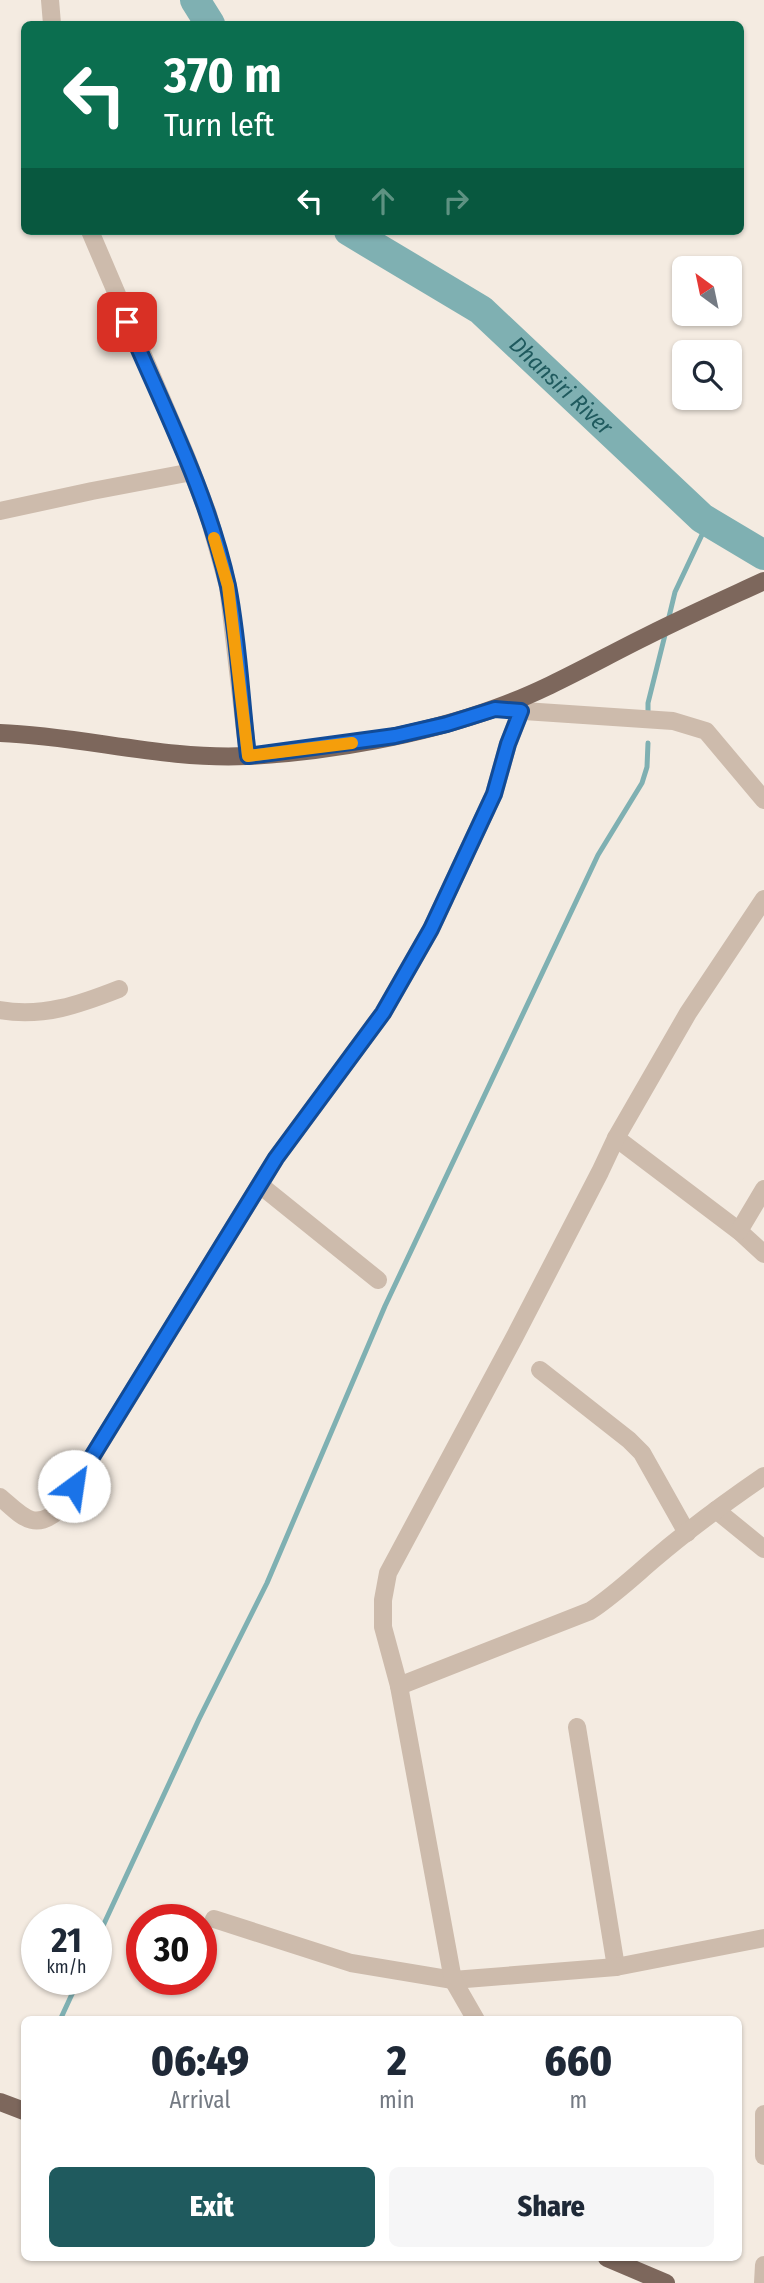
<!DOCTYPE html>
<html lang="en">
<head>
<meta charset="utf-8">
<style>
  :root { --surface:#fff; --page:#f6f6f7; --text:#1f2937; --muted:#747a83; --accent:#1f5a5e }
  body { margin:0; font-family:"Fira Sans Condensed",sans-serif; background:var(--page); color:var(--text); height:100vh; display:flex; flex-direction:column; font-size:26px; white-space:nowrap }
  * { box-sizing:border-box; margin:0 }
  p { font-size:23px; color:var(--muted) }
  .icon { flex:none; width:38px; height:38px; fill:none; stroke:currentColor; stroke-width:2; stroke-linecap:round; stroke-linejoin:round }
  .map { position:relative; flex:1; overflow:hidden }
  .panel { position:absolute; left:21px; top:2016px; width:721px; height:245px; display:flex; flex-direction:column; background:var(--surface); border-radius:10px; box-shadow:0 2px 5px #0004 }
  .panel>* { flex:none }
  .top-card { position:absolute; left:21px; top:21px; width:723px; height:214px; border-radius:10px; box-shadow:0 2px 5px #0004; background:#0b6e4f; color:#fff; overflow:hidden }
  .needle { width:46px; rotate:327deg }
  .tools { position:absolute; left:672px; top:256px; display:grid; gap:14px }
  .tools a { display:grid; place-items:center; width:70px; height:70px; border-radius:10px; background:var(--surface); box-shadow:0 2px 5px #0004; font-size:35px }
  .speed { position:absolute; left:21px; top:1904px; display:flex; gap:14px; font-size:35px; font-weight:700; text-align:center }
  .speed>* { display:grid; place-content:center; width:91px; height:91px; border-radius:50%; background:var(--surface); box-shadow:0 2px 5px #0004; line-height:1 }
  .speed small { font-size:18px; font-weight:400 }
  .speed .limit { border:10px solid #d22; background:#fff; color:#111 }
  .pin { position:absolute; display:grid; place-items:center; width:60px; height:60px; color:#fff; margin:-30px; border-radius:14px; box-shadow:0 4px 10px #0006 }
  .me { position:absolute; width:77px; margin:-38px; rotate:31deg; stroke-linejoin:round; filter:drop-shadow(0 0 5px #0008) }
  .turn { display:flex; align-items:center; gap:24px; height:147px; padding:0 28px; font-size:32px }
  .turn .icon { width:91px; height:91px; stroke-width:2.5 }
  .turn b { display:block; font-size:49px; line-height:60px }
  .lanes { display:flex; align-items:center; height:66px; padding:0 28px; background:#0003; justify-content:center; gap:35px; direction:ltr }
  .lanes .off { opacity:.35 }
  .eta { display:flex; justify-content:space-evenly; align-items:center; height:119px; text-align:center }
  .eta b { font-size:42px; font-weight:800; line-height:49px }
  .action { display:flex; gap:14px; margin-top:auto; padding:14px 28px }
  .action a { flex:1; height:80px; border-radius:10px; background:var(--accent); color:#fff; font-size:28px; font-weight:800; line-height:80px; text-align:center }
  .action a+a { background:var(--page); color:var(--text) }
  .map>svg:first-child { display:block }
</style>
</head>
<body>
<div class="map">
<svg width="764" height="2283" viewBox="0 0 764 2283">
  <rect width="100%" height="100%" fill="#f4ebe1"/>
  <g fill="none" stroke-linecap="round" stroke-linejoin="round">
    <g stroke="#7fb0b2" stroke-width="5">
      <polyline points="668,621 675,592 708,522"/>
      <polyline points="648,713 648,703 666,631"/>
      <polyline points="96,1941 199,1719 267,1583 385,1306 598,855 642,783 647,767 648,743"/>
      <polyline points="60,2020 79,1979"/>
    </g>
    <g stroke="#7fb0b2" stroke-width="30">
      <polyline points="195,0 210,24"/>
      <path id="s1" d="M349 231 481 310 702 518 764 555"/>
    </g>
    <g stroke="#cdbbac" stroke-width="18">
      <polyline points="50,0 52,24"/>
      <polyline points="90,231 186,456 208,514 228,586 248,756"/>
      <polyline points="0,511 92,491 192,472"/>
      <polyline points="509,710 673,721 706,731 764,800"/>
      <path d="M0 1010C42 1018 81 1004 119 989"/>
      <polyline points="616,1138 739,1231 764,1254"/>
      <polyline points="260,1185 378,1280"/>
      <polyline points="739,1231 764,1189"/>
      <polyline points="540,1370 629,1440 642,1453 687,1533"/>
      <path d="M0 1497C21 1515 34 1533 60 1509L276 1158 383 1013 431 929 494 794 508 744 521 711"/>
      <polyline points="716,1510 764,1549"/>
      <path d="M399 1686 590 1611C613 1596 632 1578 653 1560 688 1530 726 1502 764 1476"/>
      <polyline points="577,1727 616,1967"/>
      <polyline points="214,1919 351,1963 453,1980 616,1967 764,1938"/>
      <polyline points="476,2020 453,1980 399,1686 383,1627 383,1600 388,1573 514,1338 600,1172 616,1138 688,1013 764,899"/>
      <polyline points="764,2114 764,2156"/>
      <polyline points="763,2283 764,2265"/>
    </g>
    <g stroke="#7d675c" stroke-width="18">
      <path d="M0 733C83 736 164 760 247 756 327 752 422 735 496 708 549 689 598 660 649 635 687 616 725 599 764 581"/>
      <polyline points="0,2102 24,2111"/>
      <polyline points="607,2258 666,2283"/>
    </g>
  </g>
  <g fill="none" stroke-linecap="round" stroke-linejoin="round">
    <defs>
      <path id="route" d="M74 1486 276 1158 383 1013 431 929 494 794 508 744 521 711 495 709 447 724 395 736 248 756C241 700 239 642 228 586 208 494 164 409 127 322"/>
    </defs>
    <use href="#route" stroke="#114b97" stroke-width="18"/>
    <use href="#route" stroke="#1a73e8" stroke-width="12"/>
    <polyline stroke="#f59e0b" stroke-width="12" points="214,538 228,586 248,756 352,743"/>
  </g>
  <g text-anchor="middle" stroke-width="6" stroke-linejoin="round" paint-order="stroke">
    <g font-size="23" font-style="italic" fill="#1f5a5e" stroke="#fbf5ee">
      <text dy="8" stroke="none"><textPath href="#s1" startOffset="264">Dhansiri River</textPath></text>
    </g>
  </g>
</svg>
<div class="tools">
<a><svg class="needle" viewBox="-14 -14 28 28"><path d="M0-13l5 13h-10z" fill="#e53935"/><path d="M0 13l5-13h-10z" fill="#747a83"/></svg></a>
<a><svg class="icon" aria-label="search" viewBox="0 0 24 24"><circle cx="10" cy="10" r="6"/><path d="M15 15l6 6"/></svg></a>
</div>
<div class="speed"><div>21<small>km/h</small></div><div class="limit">30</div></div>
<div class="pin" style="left:127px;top:322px;background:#d93025"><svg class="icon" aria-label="arrive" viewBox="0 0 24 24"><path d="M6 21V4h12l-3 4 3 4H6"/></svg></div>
<svg class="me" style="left:74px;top:1486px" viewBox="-20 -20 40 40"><circle r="19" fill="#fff"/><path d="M0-13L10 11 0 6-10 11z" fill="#1a73e8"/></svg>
<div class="top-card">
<div class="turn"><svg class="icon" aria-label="left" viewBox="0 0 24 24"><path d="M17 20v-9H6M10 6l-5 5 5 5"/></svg><div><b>370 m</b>Turn left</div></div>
<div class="lanes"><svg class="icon" aria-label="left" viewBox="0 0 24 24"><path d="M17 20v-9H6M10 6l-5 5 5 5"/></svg><svg class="icon off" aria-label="ahead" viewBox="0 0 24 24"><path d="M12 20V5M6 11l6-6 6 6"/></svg><svg class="icon off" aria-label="right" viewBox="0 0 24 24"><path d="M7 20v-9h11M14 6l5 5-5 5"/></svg></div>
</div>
<section class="panel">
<div class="eta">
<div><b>06:49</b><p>Arrival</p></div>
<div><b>2</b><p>min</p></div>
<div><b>660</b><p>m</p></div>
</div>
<div class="action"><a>Exit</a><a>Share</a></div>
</section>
</div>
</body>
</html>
